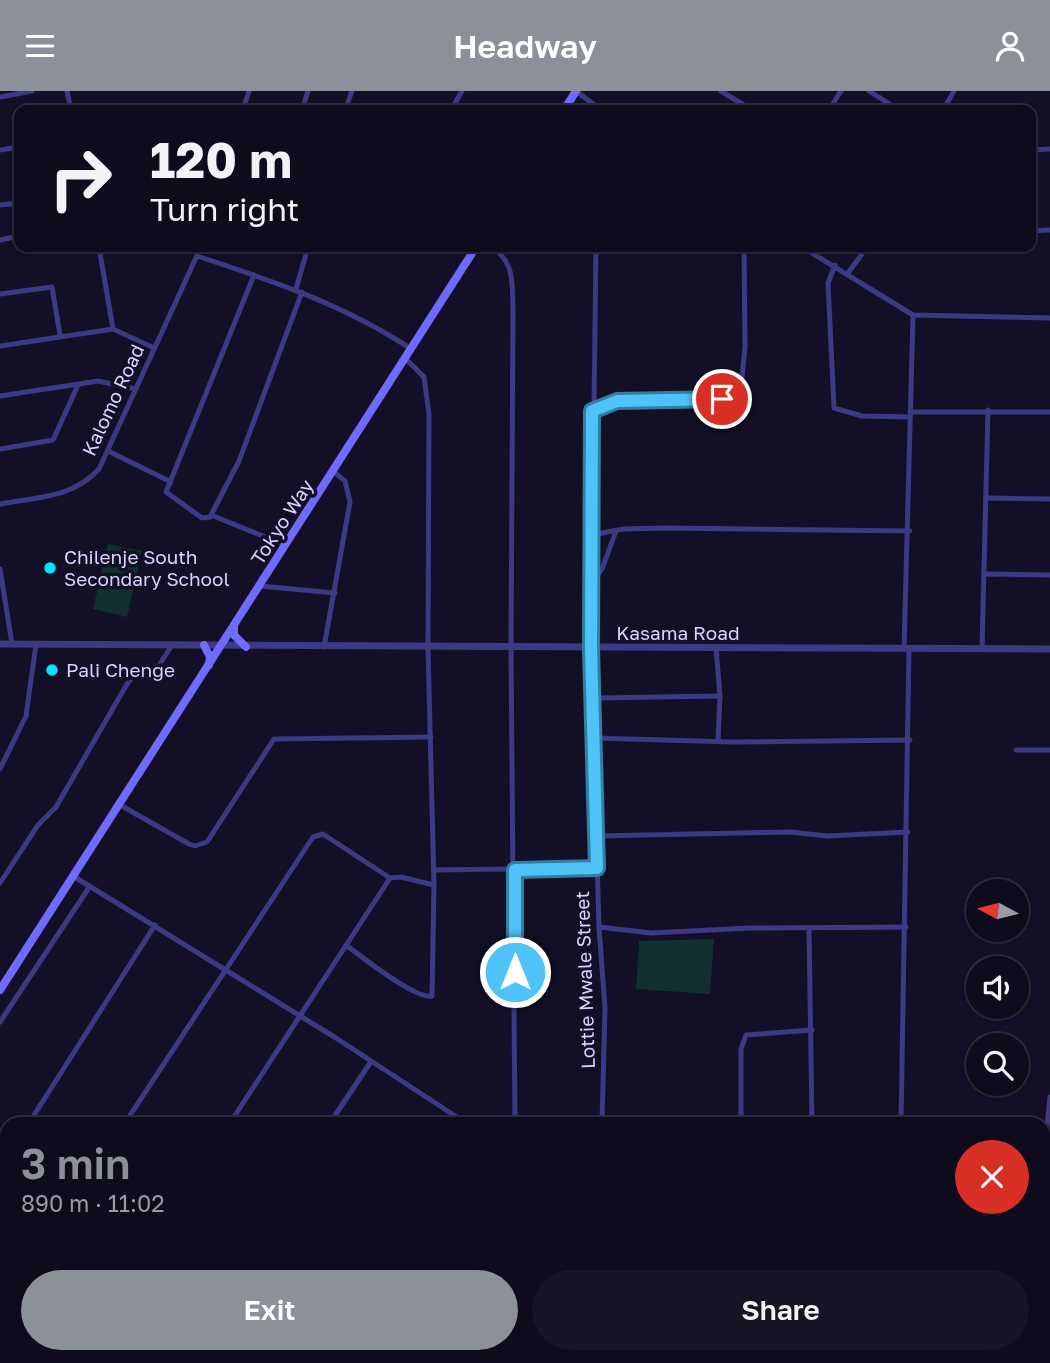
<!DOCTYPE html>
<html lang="en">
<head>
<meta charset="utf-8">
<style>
  :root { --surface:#0e0b1c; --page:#171425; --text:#f1f3f6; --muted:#9b9ba3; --line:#2e2b3b; --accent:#8c9099 }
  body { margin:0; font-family:"Golos Text",sans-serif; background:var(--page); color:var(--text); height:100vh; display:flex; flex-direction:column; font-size:26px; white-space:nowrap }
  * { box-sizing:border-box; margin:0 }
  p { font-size:23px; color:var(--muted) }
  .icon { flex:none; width:38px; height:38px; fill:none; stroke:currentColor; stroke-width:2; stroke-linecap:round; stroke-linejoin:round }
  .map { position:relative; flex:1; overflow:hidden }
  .sheet { position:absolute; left:0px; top:1026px; width:1050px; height:247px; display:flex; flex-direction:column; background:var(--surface); border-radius:21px 21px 0 0; box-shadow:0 2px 5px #0004,0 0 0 2px var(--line) }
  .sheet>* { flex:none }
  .hud { position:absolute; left:14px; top:14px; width:1022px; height:147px; border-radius:14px; box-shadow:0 2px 5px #0004,0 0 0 2px var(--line); background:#0e0b1c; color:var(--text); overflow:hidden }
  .needle { width:46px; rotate:277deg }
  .fabs { position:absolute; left:966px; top:788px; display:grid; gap:14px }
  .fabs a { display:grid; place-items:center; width:63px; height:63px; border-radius:50%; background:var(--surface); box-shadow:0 2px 5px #0004,0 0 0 2px var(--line); font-size:35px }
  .pin { position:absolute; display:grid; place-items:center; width:60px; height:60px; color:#fff; margin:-30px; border:4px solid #fff; border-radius:50%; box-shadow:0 2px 7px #0007 }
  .me { position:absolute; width:77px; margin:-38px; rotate:0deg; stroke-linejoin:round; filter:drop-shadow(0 0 5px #0008) }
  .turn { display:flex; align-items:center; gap:24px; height:147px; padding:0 21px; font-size:32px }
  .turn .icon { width:91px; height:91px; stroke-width:2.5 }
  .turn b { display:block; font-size:49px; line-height:60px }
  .round { display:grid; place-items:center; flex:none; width:74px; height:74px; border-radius:37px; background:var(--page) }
  .overview { display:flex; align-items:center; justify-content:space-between; height:119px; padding:0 21px }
  h1 { font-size:42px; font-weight:600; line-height:52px; color:var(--accent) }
  .action { display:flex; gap:14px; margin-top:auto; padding:14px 21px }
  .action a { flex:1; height:80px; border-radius:42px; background:var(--accent); color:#fff; font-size:28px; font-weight:600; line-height:80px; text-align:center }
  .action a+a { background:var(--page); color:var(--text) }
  header { display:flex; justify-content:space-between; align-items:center; height:91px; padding:0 21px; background:var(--accent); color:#fff; font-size:32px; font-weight:600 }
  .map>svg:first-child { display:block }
</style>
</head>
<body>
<header><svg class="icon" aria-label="menu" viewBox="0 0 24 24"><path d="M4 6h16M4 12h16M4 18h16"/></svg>Headway<svg class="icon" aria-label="person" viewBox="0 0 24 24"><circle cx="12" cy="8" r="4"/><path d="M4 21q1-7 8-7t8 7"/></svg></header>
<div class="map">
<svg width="1050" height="1272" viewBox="0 0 1050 1272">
  <rect width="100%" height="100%" fill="#130f26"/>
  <g fill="#12302f">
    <polygon points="108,453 142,460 127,526 93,518"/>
    <polygon points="714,848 710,903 636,898 639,850"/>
  </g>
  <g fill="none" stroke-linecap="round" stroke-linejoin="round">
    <g stroke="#3d3a85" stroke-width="5">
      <polyline points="67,0 71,19"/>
      <polyline points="576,0 601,19"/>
      <polyline points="721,0 752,19"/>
      <polyline points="869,0 899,19"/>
      <polyline points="0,6 32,0"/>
      <polyline points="243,19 249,0"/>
      <polyline points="302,19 308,0"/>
      <polyline points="345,19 352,0"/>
      <polyline points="451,19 462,0"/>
      <polyline points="829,19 841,0"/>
      <polyline points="943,19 954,0"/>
      <polyline points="0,59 19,56"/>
      <polyline points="1031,59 1050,58"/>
      <polyline points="0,114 19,112"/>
      <polyline points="1031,140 1050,139"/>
      <polyline points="0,149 19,145"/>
      <polyline points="99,156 113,238"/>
      <path d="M492 156C515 172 512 192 513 218L511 556 515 1032"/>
      <polyline points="596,156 591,558 599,836 605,917 602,1032"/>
      <polyline points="802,156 913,224 1050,227"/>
      <path d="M197 165C273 190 345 214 411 258"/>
      <polyline points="835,174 828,192 834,317 862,325 910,326"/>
      <polyline points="848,182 867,156"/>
      <polyline points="254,184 166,401 202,427 210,426 239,370 302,201"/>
      <polyline points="296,198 308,156"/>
      <polyline points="0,203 52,196 60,244"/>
      <polyline points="0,255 113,238 154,257"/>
      <polyline points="0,305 98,290 136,298"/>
      <polyline points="592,320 617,310 740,308 745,256 744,156"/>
      <polyline points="910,321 1050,321"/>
      <polyline points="0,358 53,349 78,294"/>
      <polyline points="108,360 171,391"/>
      <polyline points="988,407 1050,408"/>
      <path d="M0 413C37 406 73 407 99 378L201 156"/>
      <polyline points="211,424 285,454"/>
      <polyline points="592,444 623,438 665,437 910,440"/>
      <polyline points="0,478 12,553"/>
      <polyline points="986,483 1050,484"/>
      <polyline points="593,490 602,478 616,440"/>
      <polyline points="260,495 335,502"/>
      <polyline points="324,556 350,411 345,390 333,380"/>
      <polyline points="716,557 720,605 718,650"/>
      <polyline points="904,558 913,224"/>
      <polyline points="982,558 988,319"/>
      <polyline points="595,607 720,605"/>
      <polyline points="594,647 733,651 910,649"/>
      <polyline points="1016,659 1050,659"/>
      <polyline points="0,678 26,625 36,553"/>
      <polyline points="120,714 189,753 195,755 207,751 274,648 431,646"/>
      <polyline points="596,745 790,741 827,745 908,741"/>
      <polyline points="433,779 597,777"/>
      <polyline points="73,785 336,947 466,1032"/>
      <polyline points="0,792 38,734 56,716 127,593 136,582 158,576 172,554"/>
      <polyline points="599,836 651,842 750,837 906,836"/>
      <polyline points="809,837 812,1032"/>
      <path d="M346 854C362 866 416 909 432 905L434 794 428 557 429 323 424 286 405 267"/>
      <polyline points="0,931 90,795"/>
      <polyline points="29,1032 155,834"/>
      <polyline points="125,1032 313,746 323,743 390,787 401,786 434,794"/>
      <polyline points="230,1032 390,787"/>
      <polyline points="330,1032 370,972"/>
      <polyline points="741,1032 741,958 746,944 812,939"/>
      <polyline points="786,1032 835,1029 1032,1032"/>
      <polyline points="901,1032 909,558"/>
      <polyline points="0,1053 7,1057"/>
      <polyline points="1043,1074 1050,1006"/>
      <polyline points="0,1078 7,1067"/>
      <polyline points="1043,1191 1050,1192"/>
      <polyline points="0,1225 7,1215"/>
      <polyline points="190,1265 202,1272"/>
      <polyline points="692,1265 713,1272"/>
      <polyline points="332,1270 340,1272"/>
      <polyline points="239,1272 240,1265"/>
      <polyline points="447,1272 449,1265"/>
      <polyline points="548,1272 549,1265"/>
      <polyline points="789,1272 790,1265"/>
      <polyline points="883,1272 884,1265"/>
      <polyline points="1024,1272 1024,1265"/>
    </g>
    <g stroke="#3d3a85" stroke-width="7">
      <polyline points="0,553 1050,558"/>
      <polyline points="9,1265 17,1272"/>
    </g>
    <g stroke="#6f6bff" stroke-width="8">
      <polyline points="564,19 576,0"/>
      <polyline points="234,536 234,544 246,556"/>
      <polyline points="204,554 210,566 209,574"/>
      <polyline points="0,899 476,156"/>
    </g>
  </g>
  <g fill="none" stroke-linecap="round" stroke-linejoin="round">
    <defs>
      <polyline id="route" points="515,881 515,779 597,777 591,558 592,320 617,310 722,308"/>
    </defs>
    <use href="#route" stroke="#337fa1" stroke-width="18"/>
    <use href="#route" stroke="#4fc3f7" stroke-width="12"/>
  </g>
  <g fill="#00e5ff" stroke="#130f26" stroke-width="2.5">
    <circle cx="50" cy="477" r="7"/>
    <circle cx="52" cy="579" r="7"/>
  </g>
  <g text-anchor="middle" stroke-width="7" stroke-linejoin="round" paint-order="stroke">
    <g font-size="19" fill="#d9d4ff" stroke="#130f26">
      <text transform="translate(113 309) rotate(-65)" y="7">Kalomo Road</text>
      <text transform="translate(282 431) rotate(-57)" y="7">Tokyo Way</text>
      <text x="678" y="549">Kasama Road</text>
      <text transform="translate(585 889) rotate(-92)" y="7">Lottie Mwale Street</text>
    </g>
    <g font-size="19" fill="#d9d4ff" stroke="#130f26" text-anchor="start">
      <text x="64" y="473">Chilenje South<tspan x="64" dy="22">Secondary School</tspan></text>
      <text x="66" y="586">Pali Chenge</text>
    </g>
  </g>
</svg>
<div class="fabs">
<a><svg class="needle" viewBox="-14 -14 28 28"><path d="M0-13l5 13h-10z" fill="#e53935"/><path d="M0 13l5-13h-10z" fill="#9b9ba3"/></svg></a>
<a><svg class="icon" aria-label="sound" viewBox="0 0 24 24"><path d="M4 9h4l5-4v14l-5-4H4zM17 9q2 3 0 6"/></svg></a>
<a><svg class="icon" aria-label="search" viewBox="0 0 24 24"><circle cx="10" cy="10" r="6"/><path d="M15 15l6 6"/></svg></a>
</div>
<div class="pin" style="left:722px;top:308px;background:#d93025"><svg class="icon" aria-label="arrive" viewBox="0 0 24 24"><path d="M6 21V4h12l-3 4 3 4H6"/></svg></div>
<svg class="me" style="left:515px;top:881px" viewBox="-20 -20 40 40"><circle r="17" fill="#4fc3f7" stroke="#fff" stroke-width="3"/><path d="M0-11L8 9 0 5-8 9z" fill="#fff"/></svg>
<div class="hud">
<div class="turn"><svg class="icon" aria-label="right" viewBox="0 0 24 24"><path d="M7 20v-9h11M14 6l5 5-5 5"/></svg><div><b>120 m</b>Turn right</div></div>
</div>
<section class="sheet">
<div class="overview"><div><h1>3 min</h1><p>890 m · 11:02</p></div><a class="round" style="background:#d93025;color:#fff"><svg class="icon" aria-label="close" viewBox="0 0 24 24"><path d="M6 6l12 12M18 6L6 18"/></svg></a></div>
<div class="action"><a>Exit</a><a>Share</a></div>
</section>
</div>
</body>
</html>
